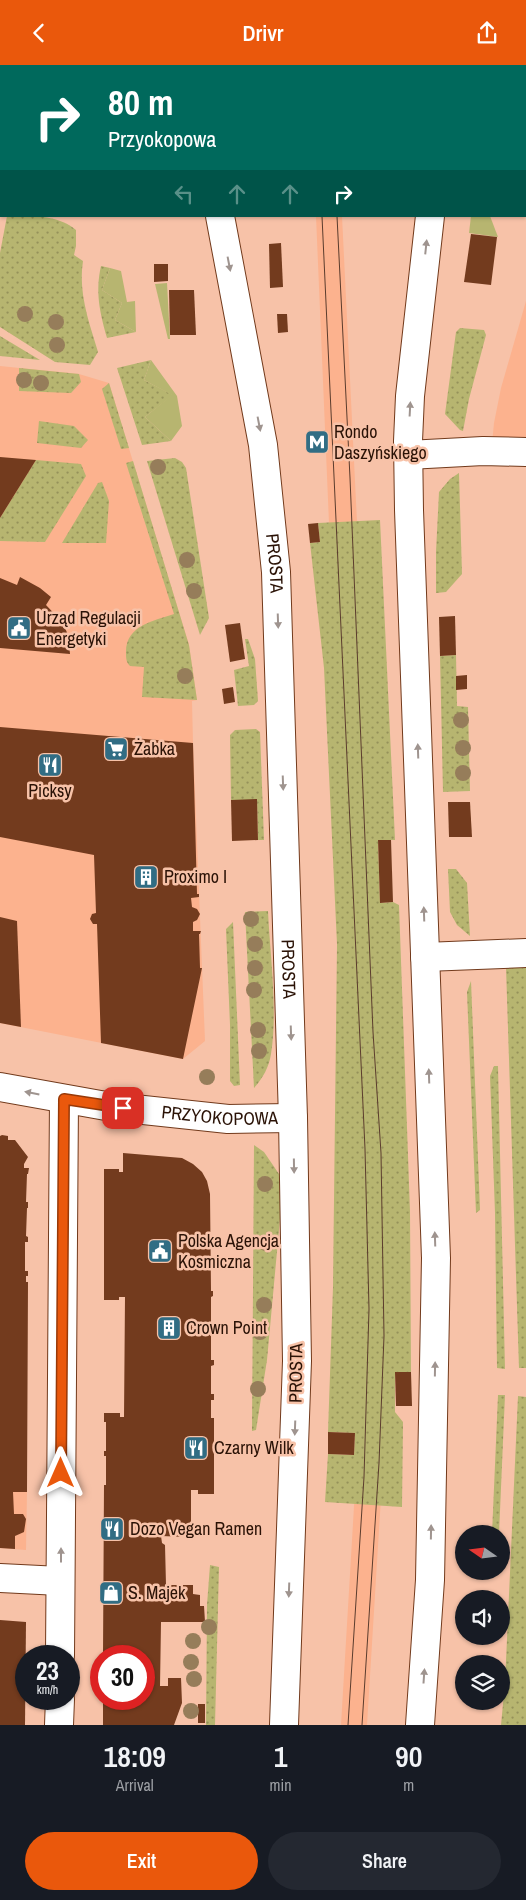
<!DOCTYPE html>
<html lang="en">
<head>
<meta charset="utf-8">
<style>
  :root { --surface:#171b24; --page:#242831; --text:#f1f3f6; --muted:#9ea1a6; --accent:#ea580c }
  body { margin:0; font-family:"Archivo Narrow",sans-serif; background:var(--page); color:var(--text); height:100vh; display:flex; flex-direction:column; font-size:19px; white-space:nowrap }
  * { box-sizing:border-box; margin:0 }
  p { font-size:16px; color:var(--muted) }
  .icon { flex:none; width:28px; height:28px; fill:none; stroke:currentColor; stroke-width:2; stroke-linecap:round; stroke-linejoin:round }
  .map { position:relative; height:1660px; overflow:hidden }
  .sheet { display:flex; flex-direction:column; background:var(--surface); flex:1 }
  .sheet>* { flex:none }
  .guide { position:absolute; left:0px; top:0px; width:526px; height:152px; box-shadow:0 1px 4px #0004; background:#00695c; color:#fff; overflow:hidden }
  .needle { width:32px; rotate:284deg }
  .buttons { position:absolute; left:455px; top:1460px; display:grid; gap:10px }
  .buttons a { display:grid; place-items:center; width:55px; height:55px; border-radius:50%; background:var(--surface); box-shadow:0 1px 4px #0004; font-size:25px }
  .speed { position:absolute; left:15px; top:1580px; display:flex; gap:10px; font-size:25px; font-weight:700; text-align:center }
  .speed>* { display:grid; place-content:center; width:65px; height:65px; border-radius:50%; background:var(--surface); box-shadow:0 1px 4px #0004; line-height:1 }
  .speed small { font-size:12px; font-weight:400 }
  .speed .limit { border:8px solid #d22; background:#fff; color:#111 }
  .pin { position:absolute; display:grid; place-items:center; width:42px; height:42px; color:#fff; margin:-21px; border-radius:10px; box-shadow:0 2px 8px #0006 }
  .me { position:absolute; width:55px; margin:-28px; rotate:0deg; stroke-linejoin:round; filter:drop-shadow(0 0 4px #0008) }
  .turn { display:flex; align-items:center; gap:18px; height:105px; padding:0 25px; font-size:22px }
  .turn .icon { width:65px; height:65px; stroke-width:2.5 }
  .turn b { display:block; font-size:35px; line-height:42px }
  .lanes { display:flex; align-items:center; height:48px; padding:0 25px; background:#0003; justify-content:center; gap:25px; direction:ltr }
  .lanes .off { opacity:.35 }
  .eta { display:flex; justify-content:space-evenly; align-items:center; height:85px; text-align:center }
  .eta b { font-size:30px; font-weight:600; line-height:35px }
  .action { display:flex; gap:10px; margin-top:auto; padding:10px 25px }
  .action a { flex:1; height:58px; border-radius:30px; background:var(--accent); color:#fff; font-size:20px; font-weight:600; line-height:58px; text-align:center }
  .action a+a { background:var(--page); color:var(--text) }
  header { display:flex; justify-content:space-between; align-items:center; height:65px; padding:0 25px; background:var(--accent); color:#fff; font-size:22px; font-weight:600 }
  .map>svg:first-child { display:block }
</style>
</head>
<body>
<header><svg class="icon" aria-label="back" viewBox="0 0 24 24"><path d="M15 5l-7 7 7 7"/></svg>Drivr<svg class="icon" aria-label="share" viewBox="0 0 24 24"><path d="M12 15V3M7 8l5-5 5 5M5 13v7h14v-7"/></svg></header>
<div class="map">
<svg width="526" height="1660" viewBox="0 0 526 1660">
  <defs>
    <pattern id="grass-dots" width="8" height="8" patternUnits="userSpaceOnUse" patternTransform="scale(1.25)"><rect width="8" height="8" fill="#b7b570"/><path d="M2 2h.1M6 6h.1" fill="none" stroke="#95925a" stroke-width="1.8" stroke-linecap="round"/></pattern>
  </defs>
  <rect width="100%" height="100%" fill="#f7c2a8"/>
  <g fill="#fcb28e">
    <polygon points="316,151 342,151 357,457 383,1400 367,1660 341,1660 357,1391 355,1368 329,458"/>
    <polygon points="526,236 526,398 490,400 494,358 501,323"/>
    <polygon points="0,301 79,309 109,318 189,580 197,635 192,636 193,678 205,976 183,994 0,958"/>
    <polygon points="0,1427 27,1427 26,1485 0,1483"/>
  </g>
  <g fill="url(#grass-dots)">
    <path d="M7 151C30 151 58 149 76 165V181L74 190 83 196C78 228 89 257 98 287L90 300 55 297 0 262V188Z"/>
    <path d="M101 201 110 203 102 225 122 238 115 255 136 267 107 273C100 248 95 227 101 201Z"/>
    <polygon points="460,263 484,265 486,270 469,334 463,366 460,365 445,349 456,267"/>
    <polygon points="0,271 40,295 0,291"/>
    <polygon points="151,295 144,315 173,330 145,352 171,376 142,380 117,303"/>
    <polygon points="19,303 79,309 81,317 71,328 19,326"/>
    <polygon points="109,318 129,383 121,384 102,324"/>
    <polygon points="39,356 74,361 88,375 81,383 37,378"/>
    <polygon points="175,393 182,397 186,403 209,553 200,570 147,396"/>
    <polygon points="36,395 81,399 86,411 45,477 0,476 0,453"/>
    <path d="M133 396 189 580 197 635 142 632 144 602 130 601C126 597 126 593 126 587 126 560 154 556 174 549L126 398Z"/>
    <polygon points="459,408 462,509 446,527 436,528 436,487 439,427 450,414"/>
    <polygon points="102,417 109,436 106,478 62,478 98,418"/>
    <polygon points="380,455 395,775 378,775 380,838 393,837 399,840 410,1146 411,1307 395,1307 395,1347 403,1357 402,1442 325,1437 328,1389 354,1390 355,1368 328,1367 333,1222 337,879 324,603 310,478 320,477 318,458"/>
    <polygon points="245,574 248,574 255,594 258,636 254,640 238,641 234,605 249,601"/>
    <polygon points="456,590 457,641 468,642 470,726 443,727 440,591"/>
    <polygon points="256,664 260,667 264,775 258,775 257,735 231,735 230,670 235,665"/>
    <polygon points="448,804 456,804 467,818 470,871 457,860 450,847"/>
    <path d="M268 846C270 890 278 946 271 989 269 1002 263 1013 254 1023L245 847Z"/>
    <polygon points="233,857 240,1020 234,1021 230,1016 230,960 226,864"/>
    <polygon points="506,902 526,902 526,1303 519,1303"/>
    <polygon points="471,916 480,1145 476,1148 467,927"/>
    <polygon points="494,1001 498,1001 505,1304 497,1303 495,1148 490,1011"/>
    <polygon points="254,1080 264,1087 279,1109 281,1143 267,1295 256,1365 252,1366"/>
    <polygon points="498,1330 505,1330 499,1469 492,1469"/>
    <polygon points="518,1331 526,1332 526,1660 501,1660 505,1618"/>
    <polygon points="210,1500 219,1502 215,1660 206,1660 207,1540"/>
  </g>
  <g fill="#b7b570">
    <polygon points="471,151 490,151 498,172 469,168"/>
    <polygon points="110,203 121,206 127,237 135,236 136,267 115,255 122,238 102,225"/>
    <polygon points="167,218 170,274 168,274 155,219"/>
    <polygon points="151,295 177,331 182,361 171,376 145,352 172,330 144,315"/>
  </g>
  <g fill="#733b1e">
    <polygon points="471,169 497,172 491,220 464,217"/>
    <polygon points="281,178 283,222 270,223 269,179"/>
    <polygon points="154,199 168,199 168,216 154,217"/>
    <polygon points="169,225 194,225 196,270 170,270"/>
    <polygon points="277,249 287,249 288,267 278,268"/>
    <polygon points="0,392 36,395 0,453"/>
    <polygon points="318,458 320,477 310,478 308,459"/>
    <polygon points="20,512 40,523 51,532 46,540 63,558 68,570 70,589 0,583 0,513 17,520"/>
    <polygon points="455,551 456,590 440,591 439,552"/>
    <polygon points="240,558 245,594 230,597 225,560"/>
    <polygon points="467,610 467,624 456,625 456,611"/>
    <polygon points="233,622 235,637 224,639 222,624"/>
    <polygon points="0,662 193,678 197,829 199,829 199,832 191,833 192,842 197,844 200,849 197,855 193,857 193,866 201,866 200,869 199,869 200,903 202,903 183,994 101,978 97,859 93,859 90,854 92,849 96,848 94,790 0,772"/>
    <polygon points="257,734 258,775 232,776 231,735"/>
    <polygon points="448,737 470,737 472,772 449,772"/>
    <polygon points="378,775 391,775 393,837 380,838"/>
    <polygon points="0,852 17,856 21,962 0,958"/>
    <polygon points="2,1070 8,1071 8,1075 15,1075 28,1092 24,1099 24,1103 29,1103 28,1109 27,1109 26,1137 28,1137 28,1143 27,1143 26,1171 28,1172 28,1177 25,1177 25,1206 28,1206 28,1211 26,1211 26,1217 28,1217 27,1427 13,1427 14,1449 23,1449 26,1454 24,1467 15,1471 15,1484 0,1483 0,1071"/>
    <polygon points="123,1088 182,1093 193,1099 202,1107 207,1116 210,1129 211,1226 213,1226 213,1231 211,1232 211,1261 213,1261 213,1266 211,1266 211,1295 214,1295 214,1300 211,1301 211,1329 214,1329 214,1335 211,1335 211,1353 214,1353 214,1429 198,1429 198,1425 191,1425 191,1475 188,1474 187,1472 161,1471 162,1478 165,1480 166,1520 193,1520 193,1529 200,1530 200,1541 204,1541 205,1557 161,1557 160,1621 168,1621 168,1613 181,1613 182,1638 174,1660 103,1660 103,1634 144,1634 144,1591 103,1591 104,1420 106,1420 106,1391 104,1391 104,1386 106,1386 106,1357 104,1357 104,1348 120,1348 120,1352 124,1352 125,1232 119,1232 119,1235 104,1235 104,1104 119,1104 119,1107 123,1107"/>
    <polygon points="395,1307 411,1307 412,1341 396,1341"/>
    <polygon points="328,1367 355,1368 354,1390 328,1389"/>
    <polygon points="0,1555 26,1557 25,1660 0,1660"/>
    <rect x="198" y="1639" width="7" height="19"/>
  </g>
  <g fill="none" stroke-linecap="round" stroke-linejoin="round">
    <defs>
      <g id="minor">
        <polyline points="408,390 483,386 526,387"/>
        <polyline points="425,892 526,888"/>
        <path id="s1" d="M0 1022 106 1041 228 1054 293 1053"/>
        <polyline points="0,1513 60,1516"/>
        <polyline points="60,1591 64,1034"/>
        <polyline points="59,1660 60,1634"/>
      </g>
      <g id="major">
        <polyline points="191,0 191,1"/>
        <polyline points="396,1 399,0"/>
        <polyline points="448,1 449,0"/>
        <polyline points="0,65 1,64"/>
        <path id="s2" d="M220 151 263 380 276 507 293 1053 297 1296 284 1660"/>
        <polyline points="420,1660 430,1515 436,1193 409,445 408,376 410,331 430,151"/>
      </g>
    </defs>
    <use href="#minor" stroke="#723a1c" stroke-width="30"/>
    <use href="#major" stroke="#723a1c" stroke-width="30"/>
    <use href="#minor" stroke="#fff" stroke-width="28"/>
    <use href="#major" stroke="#fff" stroke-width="28"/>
    <g stroke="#5b3c2d" stroke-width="1">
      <polyline points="316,0 316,1"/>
      <polyline points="330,0 330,1"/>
      <polyline points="322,151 365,1084 369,1244 364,1412 348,1660"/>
      <polyline points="337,151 350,413 373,967 381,1088 384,1271 379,1398 362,1660"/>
    </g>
  </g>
  <g fill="#967d5a">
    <circle cx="25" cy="249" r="8"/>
    <circle cx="56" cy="257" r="8"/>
    <circle cx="57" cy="280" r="8"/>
    <circle cx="24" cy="315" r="8"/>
    <circle cx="41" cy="318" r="8"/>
    <circle cx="158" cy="402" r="8"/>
    <circle cx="187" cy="495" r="8"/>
    <circle cx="194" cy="526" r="8"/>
    <circle cx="185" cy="611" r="8"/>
    <circle cx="461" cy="655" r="8"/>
    <circle cx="463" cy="683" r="8"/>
    <circle cx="463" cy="708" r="8"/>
    <circle cx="251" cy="854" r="8"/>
    <circle cx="255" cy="879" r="8"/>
    <circle cx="255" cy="903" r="8"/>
    <circle cx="254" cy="925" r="8"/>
    <circle cx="258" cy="965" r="8"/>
    <circle cx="259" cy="986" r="8"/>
    <circle cx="207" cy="1012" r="8"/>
    <circle cx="265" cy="1119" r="8"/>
    <circle cx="266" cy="1178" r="8"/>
    <circle cx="264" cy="1240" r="8"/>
    <circle cx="260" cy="1267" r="8"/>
    <circle cx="258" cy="1324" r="8"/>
    <circle cx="209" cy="1562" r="8"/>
    <circle cx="193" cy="1576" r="8"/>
    <circle cx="191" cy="1597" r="8"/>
    <circle cx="194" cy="1614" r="8"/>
    <circle cx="191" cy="1646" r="8"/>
  </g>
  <defs><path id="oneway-solid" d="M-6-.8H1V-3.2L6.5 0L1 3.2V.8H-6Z" transform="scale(1.25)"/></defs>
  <g fill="#9f948f">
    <use href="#oneway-solid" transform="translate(426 182) rotate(-84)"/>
    <use href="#oneway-solid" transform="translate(229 199) rotate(79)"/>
    <use href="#oneway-solid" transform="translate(410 344) rotate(-87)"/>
    <use href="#oneway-solid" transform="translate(259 359) rotate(79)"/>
    <use href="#oneway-solid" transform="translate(278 556) rotate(88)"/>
    <use href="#oneway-solid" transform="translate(418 686) rotate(-92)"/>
    <use href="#oneway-solid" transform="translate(283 718) rotate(88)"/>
    <use href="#oneway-solid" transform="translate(424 849) rotate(-92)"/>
    <use href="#oneway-solid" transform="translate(291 968) rotate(88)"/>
    <use href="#oneway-solid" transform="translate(429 1011) rotate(-92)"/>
    <use href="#oneway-solid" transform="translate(32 1028) rotate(-169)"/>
    <use href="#oneway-solid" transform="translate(294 1101) rotate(89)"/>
    <use href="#oneway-solid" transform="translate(435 1174) rotate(-92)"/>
    <use href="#oneway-solid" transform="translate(435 1304) rotate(-89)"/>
    <use href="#oneway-solid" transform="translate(295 1363) rotate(92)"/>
    <use href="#oneway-solid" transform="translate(431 1467) rotate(-89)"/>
    <use href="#oneway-solid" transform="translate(61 1490) rotate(-90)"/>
    <use href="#oneway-solid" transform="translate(289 1525) rotate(92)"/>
    <use href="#oneway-solid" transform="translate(424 1611) rotate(-86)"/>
  </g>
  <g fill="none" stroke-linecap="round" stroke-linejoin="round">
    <defs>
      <polyline id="route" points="61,1408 64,1034 123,1043"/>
    </defs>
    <use href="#route" stroke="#983908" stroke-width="12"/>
    <use href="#route" stroke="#ea580c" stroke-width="9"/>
  </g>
  <defs>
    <symbol id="metro-square" viewBox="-11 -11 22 22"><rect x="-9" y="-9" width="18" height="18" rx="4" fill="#316d84" stroke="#f7c2a8"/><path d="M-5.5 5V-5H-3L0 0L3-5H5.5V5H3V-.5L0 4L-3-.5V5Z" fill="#fff"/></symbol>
    <symbol id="civic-square" viewBox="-11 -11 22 22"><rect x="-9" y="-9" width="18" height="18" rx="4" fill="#316d84" stroke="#f7c2a8"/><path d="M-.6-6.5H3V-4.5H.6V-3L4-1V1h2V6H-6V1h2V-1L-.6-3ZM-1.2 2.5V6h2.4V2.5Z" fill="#fff"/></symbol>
    <symbol id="supermarket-square" viewBox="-11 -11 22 22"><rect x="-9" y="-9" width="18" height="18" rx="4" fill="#316d84" stroke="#f7c2a8"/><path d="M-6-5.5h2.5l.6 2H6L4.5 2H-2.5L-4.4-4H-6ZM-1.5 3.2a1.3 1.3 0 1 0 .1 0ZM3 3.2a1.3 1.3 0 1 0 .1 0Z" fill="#fff"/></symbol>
    <symbol id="restaurant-square" viewBox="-11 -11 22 22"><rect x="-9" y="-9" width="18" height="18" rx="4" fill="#316d84" stroke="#f7c2a8"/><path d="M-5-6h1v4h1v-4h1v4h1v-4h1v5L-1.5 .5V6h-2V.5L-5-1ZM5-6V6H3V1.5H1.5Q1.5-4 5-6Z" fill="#fff"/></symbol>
    <symbol id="building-square" viewBox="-11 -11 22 22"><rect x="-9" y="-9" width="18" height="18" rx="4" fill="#316d84" stroke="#f7c2a8"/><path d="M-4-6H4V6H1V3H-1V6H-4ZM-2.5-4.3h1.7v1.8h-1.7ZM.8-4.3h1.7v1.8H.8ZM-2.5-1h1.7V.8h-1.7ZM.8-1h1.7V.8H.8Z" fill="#fff"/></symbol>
    <symbol id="shop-square" viewBox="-11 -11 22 22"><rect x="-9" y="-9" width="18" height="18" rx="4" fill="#316d84" stroke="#f7c2a8"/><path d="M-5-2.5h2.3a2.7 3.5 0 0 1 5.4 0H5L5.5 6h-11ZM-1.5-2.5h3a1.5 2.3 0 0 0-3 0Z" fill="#fff"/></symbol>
  </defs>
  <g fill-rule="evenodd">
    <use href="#metro-square" x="303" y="363" width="28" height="28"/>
    <use href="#civic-square" x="5" y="549" width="28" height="28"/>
    <use href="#supermarket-square" x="102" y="670" width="28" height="28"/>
    <use href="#restaurant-square" x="36" y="686" width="28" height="28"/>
    <use href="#building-square" x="132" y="798" width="28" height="28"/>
    <use href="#civic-square" x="146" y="1172" width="28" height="28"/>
    <use href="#building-square" x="155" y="1249" width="28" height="28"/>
    <use href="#restaurant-square" x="182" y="1369" width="28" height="28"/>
    <use href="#restaurant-square" x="98" y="1450" width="28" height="28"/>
    <use href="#shop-square" x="97" y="1514" width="28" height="28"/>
  </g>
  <g text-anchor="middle" stroke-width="5" stroke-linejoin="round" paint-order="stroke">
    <g font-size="18" fill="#2a1206" stroke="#f7c2a8" text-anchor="start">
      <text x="334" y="373">Rondo<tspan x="334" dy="21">Daszyńskiego</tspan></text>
      <text x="36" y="559">Urząd Regulacji<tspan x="36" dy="21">Energetyki</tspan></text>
      <text x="134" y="690">Żabka</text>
      <text x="50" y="732" text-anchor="middle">Picksy</text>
      <text x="164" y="818">Proximo I</text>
      <text x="178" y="1182">Polska Agencja<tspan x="178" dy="21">Kosmiczna</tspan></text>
      <text x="186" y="1269">Crown Point</text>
      <text x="214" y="1389">Czarny Wilk</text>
      <text x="130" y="1470">Dozo Vegan Ramen</text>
      <text x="128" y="1534">S. Majek</text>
    </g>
    <g font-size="18" fill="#2a1206" stroke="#f7c2a8">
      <text dy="6" stroke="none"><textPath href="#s2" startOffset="352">PROSTA</textPath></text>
      <text dy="6" stroke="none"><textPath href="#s2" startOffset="758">PROSTA</textPath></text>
      <text dy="6" stroke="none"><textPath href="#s1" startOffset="222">PRZYOKOPOWA</textPath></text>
      <text transform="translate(296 1308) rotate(-89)" y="6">PROSTA</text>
    </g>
  </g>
</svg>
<div class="buttons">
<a><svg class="needle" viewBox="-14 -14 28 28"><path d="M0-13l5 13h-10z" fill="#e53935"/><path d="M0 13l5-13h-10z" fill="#9ea1a6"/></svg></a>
<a><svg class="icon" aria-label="sound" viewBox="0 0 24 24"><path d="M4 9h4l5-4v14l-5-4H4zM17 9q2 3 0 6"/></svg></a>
<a><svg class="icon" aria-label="layers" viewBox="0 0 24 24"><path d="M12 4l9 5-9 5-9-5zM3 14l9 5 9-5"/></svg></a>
</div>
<div class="speed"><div>23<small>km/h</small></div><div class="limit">30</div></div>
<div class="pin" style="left:123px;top:1043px;background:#d93025"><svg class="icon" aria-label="arrive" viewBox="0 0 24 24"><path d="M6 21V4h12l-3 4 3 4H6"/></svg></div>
<svg class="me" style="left:61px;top:1408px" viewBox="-20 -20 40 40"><path d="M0-17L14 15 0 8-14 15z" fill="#ea580c" stroke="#fff" stroke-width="4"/></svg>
<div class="guide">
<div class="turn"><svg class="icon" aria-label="right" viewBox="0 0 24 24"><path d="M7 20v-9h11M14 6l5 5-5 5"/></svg><div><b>80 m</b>Przyokopowa</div></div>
<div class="lanes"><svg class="icon off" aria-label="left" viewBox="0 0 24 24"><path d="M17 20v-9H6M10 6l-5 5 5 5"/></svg><svg class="icon off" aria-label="ahead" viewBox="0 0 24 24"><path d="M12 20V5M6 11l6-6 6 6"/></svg><svg class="icon off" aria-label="ahead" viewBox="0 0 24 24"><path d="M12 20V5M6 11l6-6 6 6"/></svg><svg class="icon" aria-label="right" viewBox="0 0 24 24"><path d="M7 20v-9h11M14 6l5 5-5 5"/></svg></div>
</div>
</div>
<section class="sheet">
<div class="eta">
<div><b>18:09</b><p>Arrival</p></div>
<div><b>1</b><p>min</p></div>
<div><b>90</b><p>m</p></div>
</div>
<div class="action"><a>Exit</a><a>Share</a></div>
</section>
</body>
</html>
